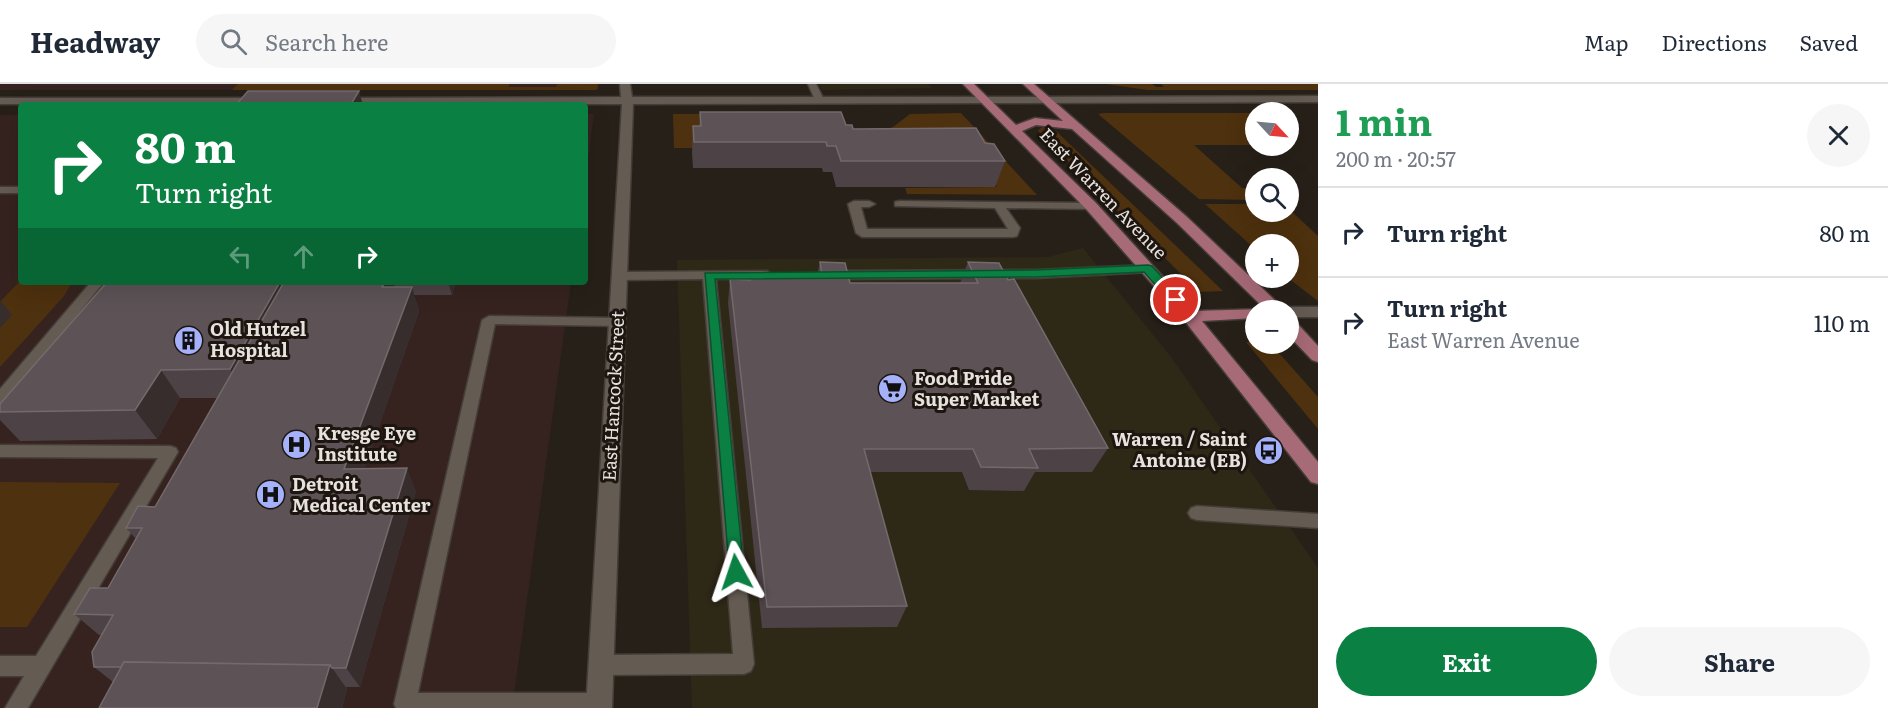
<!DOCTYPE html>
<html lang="en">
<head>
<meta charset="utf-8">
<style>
  :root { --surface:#fff; --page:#f6f6f7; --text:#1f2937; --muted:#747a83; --line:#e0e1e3; --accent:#0b8043 }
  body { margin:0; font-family:Literata,serif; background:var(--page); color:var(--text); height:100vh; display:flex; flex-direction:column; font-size:22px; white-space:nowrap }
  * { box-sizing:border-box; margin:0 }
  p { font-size:20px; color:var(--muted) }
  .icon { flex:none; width:33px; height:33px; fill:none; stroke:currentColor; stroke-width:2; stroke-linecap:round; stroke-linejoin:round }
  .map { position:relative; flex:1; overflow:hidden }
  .side { display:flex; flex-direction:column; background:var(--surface); width:570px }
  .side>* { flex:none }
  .guide { position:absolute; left:18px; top:18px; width:570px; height:183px; border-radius:6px; box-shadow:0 6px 24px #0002; background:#0b8043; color:#fff; overflow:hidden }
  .needle { width:39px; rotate:116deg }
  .fabs { position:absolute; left:1245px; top:18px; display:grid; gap:12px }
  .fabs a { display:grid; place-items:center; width:54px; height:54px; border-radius:50%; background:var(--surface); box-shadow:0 6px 24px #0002; font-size:30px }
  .pin { position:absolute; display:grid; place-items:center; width:51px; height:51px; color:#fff; margin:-26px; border:3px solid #fff; border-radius:50%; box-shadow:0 2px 6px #0007 }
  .me { position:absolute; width:66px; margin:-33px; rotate:355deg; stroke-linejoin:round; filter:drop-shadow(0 0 4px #0008) }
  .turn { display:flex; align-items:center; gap:21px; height:126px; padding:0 18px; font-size:27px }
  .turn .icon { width:78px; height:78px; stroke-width:2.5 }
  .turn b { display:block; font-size:42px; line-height:51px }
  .lanes { display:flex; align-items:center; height:57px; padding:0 18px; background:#0003; justify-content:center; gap:30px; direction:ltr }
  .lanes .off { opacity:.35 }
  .round { display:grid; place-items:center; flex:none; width:63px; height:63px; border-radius:32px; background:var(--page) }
  .head { display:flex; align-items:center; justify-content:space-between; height:102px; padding:0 18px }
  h1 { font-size:36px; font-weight:700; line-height:45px; color:#1e9e55 }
  .primary-button { display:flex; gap:12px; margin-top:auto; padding:12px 18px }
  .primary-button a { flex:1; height:69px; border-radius:36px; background:var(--accent); color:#fff; font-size:24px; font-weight:700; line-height:69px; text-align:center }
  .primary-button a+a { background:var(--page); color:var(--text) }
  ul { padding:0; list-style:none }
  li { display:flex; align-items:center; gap:18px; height:90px; padding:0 18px; border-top:2px solid var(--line) }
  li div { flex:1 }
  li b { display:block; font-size:22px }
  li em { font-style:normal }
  header { display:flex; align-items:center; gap:36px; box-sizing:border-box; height:84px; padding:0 30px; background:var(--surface); border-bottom:2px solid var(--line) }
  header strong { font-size:28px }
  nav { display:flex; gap:33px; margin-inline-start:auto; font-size:21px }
  .search { width:420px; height:54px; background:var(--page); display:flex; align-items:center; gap:15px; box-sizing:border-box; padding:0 21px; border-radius:33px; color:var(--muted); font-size:22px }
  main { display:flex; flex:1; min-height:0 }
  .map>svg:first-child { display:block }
</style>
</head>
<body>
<header>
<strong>Headway</strong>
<div class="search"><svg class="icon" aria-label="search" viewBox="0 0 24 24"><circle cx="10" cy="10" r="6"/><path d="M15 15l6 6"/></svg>Search here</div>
<nav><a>Map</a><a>Directions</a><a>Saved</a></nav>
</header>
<main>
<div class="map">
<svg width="1318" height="624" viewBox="0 0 1318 624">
  <rect width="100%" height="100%" fill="#272019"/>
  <g fill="#2e2817">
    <polygon points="819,0 928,0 932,4 822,6"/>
    <polygon points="1083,164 1171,273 1318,484 1318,624 692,624 677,176 1048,173"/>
  </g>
  <g fill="#36231f">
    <polygon points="0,0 599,0 599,5 0,6"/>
    <polygon points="585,30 594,30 585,98"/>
    <polygon points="0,31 21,31 21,198 571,198 512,624 0,624"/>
  </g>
  <g fill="#4e310e">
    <polygon points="238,0 509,0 509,3 556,3 557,0 598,0 597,6 232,6"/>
    <polygon points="1106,0 1152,0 1156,3 1164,3 1161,0 1318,0 1318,6 1147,6"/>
    <polygon points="961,29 1037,111 907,110 905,104 997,103 970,69 882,47 893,43 910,30"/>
    <polygon points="1104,29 1255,29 1255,61 1194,61 1242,104 1255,104 1255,116 1199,115 1098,30"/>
    <polygon points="673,30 775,30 700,64 674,64"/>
    <polygon points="1042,43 1055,46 1223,207 1199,208 1038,47"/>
    <polygon points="1205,120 1255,120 1256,128 1288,128 1289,125 1318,152 1318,217 1288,194 1288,160 1256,160 1255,165"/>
    <polygon points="21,196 72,198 64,212 0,283 0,218"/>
    <polygon points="1246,258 1271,260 1318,313 1318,345"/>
    <polygon points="0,398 120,399 27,543 0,543"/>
  </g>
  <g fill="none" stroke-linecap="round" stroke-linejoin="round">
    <defs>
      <g id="lane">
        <polygon points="808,0 816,0 824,16 822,18 816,18"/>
        <rect x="0" y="103" width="21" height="6"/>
        <polygon points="854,117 869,117 875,120 869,123 861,123 867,145 1008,145 995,124 895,122 895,118 899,117 1091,119 1097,122 1091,125 1006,124 1020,144 1017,152 1013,153 862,153 856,149 848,120"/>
        <polygon points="1148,181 1152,182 1152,188 1036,194 827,195 821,191 827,187 1036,186"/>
        <polygon points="767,187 773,191 771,194 716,195 754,580 751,587 744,590 601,591 594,588 591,581 594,574 601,571 733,570 703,195 620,196 614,192 620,188"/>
        <polygon points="91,198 104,198 5,319 0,320 0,305"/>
        <polygon points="489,232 618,234 625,238 618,242 495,240 418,609 599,609 606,613 610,620 608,624 396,624 394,620 482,236"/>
        <polygon points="0,361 170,362 176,364 178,368 28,624 5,624 24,592 0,592 0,572 36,572 158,374 0,373"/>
        <polygon points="1197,422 1318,430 1318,444 1197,436 1191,434 1188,429 1191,424"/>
      </g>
      <g id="street">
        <polygon points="620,0 630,0 632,13 984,13 990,16 984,19 633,20 612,624 586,624 622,20 338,20 332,17 338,14 621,13"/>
        <polygon points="0,14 262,14 268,17 262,20 0,20"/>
        <polygon points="1288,223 1318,223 1318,233 1288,233 1288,226 1281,226"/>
      </g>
      <polygon id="secondary" points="1318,12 1318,18 984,19 978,16 984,13"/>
      <g id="primary">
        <polygon points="963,0 974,0 1016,41 1035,34 1063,37 1023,0 1034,0 1187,133 1281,222 1283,226 1266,226 1177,139 1072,45 1036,41 1022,47 1096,119 1194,227 1262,225 1256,226 1256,234 1202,237 1318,378 1318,400 1311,398 1184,236 1086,125"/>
        <polygon points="1288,235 1294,236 1318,262 1318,278 1312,276 1288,251"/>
      </g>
    </defs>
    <use href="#lane" stroke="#443d38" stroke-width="3"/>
    <use href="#street" stroke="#443d38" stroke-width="3"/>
    <use href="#secondary" stroke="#443d38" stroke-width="3"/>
    <use href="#primary" stroke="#443d38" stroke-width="3"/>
    <use href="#lane" fill="#645b53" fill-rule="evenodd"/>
    <use href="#street" fill="#645b53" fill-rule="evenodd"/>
    <use href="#secondary" fill="#645b53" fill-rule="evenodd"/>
    <use href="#primary" fill="#a76a77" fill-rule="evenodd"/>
  </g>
  <g fill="#4d4246">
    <polygon points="700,28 846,41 853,45 985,59 1005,77 995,103 836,103 832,88 823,88 822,84 693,84 692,68 693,42 699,42"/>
    <polygon points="820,178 850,199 960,199 968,178 1008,196 1108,364 1092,388 1035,388 1024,407 969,406 962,388 870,388 907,522 897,543 762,544 728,219 730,195 748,196 749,190 817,191"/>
    <polygon points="107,198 456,198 452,211 414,211 419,227 364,385 416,407 360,603 346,603 347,605 342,624 99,624 113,598 94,583 102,551 99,551 74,530 108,504 136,455 126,444 155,423 218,314 180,314 157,355 20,357 0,336 0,320"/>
  </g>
  <g fill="#372d2d">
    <polygon points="359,7 363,21 351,20"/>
    <polygon points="280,198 307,198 246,313 230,285"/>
    <polygon points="385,198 393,198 397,210 382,203"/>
    <polygon points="448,198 456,198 452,211"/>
    <polygon points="412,203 419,227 356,408 344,385"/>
    <polygon points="0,216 12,231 0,244"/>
    <polygon points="161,286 180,314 157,355 135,326"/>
    <polygon points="407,384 416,407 360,603 346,584"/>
    <polygon points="330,581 347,605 342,624 317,624"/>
  </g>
  <g fill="#5d5357" stroke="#736a6c" stroke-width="1.5">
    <polygon points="248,7 359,7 351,20 563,20 563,21 236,21"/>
    <polygon points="700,28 841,28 846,41 852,41 853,45 976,44 985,59 994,60 1005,77 841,77 836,62 827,62 826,58 694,58 693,42 701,42"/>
    <polygon points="820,178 845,179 850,199 978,199 968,178 999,179 1008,196 1014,195 1108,364 1029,365 1038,384 981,383 973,365 864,365 907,522 767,523 730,195 750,196 749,190 822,191"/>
    <polygon points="107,198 280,198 230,285 161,286 135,326 0,328 0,320"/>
    <polygon points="284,198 385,198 382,203 412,203 344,385 407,384 346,584 332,584 330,581 124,578 121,583 94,583 92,568 113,531 74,530 90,504 108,504 142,444 126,444 138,422 155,423"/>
    <polygon points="124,578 330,581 317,624 99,624"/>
  </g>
  <polygon fill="#0b8043" stroke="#07532c" stroke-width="1.5" points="1148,181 1152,182 1180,213 1180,219 1171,219 1144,188 1036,193 715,195 744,488 742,494 736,496 730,494 705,189 1036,186"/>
  <defs>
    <symbol id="building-disc" viewBox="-11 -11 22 22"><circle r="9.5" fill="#a6b1fc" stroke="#1d1610"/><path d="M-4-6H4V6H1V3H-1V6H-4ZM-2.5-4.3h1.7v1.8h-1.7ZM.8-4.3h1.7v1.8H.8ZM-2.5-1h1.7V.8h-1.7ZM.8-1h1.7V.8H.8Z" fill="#111"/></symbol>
    <symbol id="supermarket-disc" viewBox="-11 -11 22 22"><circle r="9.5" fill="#a6b1fc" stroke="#1d1610"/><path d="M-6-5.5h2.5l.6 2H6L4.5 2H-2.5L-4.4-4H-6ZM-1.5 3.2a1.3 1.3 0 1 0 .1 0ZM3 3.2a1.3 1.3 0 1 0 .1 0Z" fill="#111"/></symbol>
    <symbol id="hospital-disc" viewBox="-11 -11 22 22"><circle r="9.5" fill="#a6b1fc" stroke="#1d1610"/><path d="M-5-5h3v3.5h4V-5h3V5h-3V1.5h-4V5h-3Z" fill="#111"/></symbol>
    <symbol id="bus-disc" viewBox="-11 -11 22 22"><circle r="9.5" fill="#a6b1fc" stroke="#1d1610"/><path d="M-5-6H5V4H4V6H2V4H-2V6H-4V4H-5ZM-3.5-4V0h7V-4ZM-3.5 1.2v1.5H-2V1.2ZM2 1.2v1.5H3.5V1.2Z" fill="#111"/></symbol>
  </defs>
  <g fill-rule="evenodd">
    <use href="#building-disc" x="172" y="240" width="33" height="33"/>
    <use href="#supermarket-disc" x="876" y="288" width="33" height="33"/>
    <use href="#hospital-disc" x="280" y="344" width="33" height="33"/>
    <use href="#bus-disc" x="1252" y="350" width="33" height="33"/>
    <use href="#hospital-disc" x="254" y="394" width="33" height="33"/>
  </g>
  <g text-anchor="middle" stroke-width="6" stroke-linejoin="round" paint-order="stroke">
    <g font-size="18" fill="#e7e2dd" stroke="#1d1610">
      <text transform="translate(1103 110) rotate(46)" y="6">East Warren Avenue</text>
      <text transform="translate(614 312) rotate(-87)" y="6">East Hancock Street</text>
    </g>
    <g font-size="18" font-weight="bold" fill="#e7e2dd" stroke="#1d1610" text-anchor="start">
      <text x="210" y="252">Old Hutzel<tspan x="210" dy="21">Hospital</tspan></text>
      <text x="914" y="301">Food Pride<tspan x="914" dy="21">Super Market</tspan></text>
      <text x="317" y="356">Kresge Eye<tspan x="317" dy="21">Institute</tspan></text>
      <text x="1247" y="362" text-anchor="end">Warren / Saint<tspan x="1247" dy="21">Antoine (EB)</tspan></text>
      <text x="292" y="407">Detroit<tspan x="292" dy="21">Medical Center</tspan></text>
    </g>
  </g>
</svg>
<div class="fabs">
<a><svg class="needle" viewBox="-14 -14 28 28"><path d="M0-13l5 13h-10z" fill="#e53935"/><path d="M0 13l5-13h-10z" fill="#747a83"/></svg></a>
<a><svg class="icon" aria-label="search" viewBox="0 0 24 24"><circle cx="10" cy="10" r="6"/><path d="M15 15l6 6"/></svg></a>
<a>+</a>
<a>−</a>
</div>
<div class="pin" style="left:1176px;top:216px;background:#d93025"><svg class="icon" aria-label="arrive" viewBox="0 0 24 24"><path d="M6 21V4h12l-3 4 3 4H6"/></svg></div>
<svg class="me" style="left:736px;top:488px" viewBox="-20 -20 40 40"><path d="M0-17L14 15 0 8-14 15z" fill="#0b8043" stroke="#fff" stroke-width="4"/></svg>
<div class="guide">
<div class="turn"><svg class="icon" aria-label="right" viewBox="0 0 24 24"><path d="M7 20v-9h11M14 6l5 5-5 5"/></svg><div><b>80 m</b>Turn right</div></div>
<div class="lanes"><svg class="icon off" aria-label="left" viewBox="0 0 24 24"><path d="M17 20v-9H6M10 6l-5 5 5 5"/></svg><svg class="icon off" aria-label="ahead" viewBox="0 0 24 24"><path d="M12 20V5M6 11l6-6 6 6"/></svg><svg class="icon" aria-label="right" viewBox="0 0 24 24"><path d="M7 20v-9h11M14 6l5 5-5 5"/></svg></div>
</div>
</div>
<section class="side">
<div class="head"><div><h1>1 min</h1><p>200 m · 20:57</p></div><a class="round"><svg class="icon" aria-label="close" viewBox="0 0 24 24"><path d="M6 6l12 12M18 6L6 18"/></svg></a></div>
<ul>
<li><svg class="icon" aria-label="right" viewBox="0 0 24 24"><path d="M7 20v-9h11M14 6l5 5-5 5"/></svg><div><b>Turn right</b></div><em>80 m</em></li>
<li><svg class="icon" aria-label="right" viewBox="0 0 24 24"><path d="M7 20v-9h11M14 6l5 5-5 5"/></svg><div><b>Turn right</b><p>East Warren Avenue</p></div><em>110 m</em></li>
</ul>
<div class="primary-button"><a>Exit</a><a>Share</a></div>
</section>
</main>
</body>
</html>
